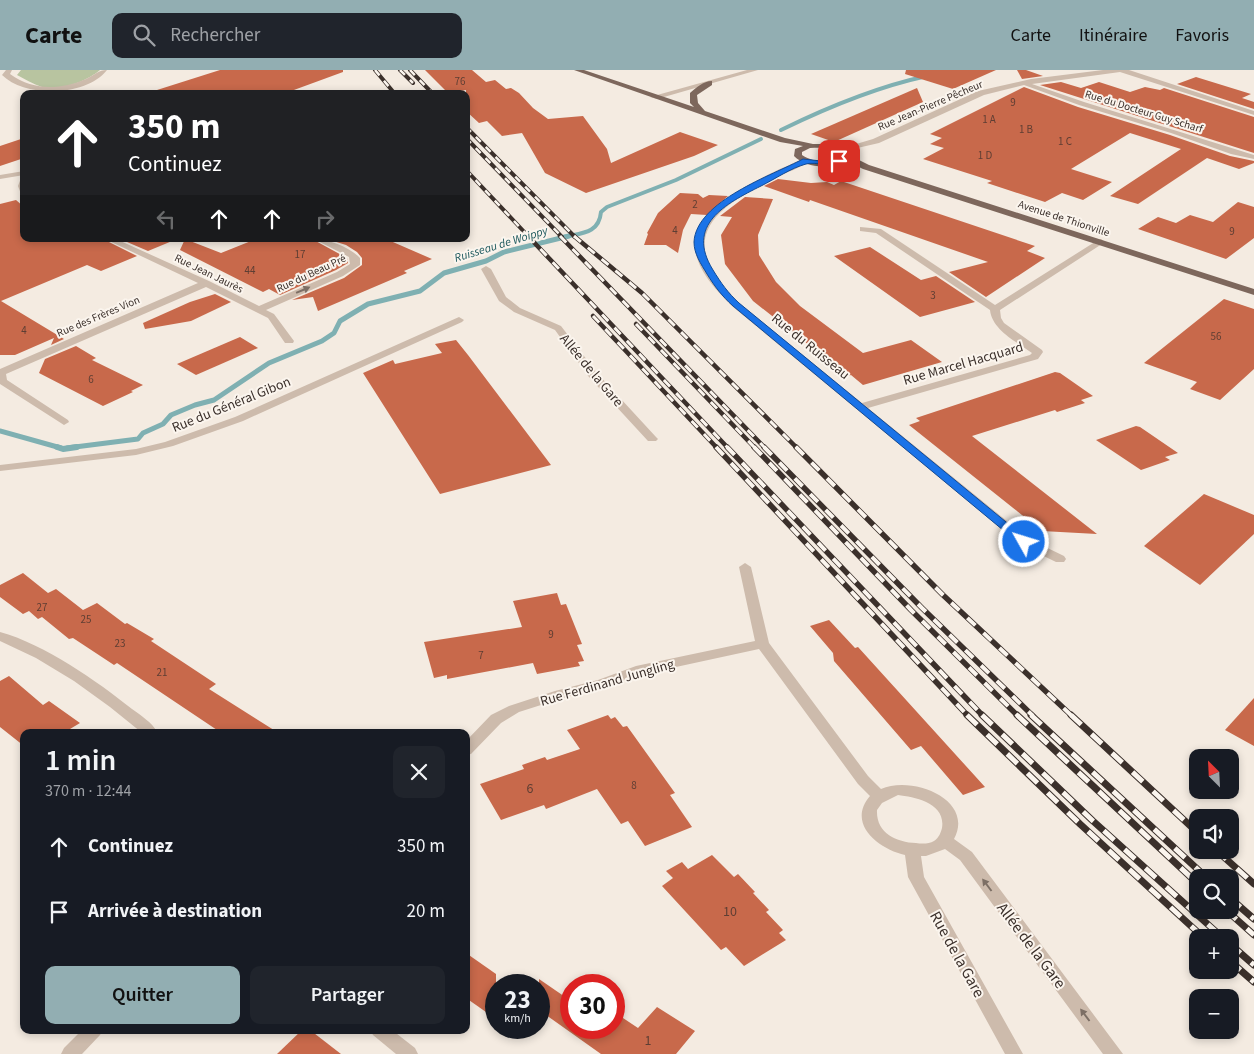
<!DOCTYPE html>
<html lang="fr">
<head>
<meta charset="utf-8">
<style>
  :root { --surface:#171b24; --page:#20242c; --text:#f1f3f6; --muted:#9ea1a6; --accent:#92aeb2 }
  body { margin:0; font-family:"Source Sans 3",sans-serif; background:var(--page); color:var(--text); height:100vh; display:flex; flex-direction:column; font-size:19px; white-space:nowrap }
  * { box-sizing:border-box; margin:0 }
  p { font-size:16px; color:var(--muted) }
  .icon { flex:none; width:28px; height:28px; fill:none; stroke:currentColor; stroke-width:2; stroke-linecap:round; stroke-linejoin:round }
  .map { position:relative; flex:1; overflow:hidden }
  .side { position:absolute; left:20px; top:659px; width:450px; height:305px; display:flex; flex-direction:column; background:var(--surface); border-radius:10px; box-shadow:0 2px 8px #0003 }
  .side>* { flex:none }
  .hud { position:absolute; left:20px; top:20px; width:450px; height:152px; border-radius:10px; box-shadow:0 2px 8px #0003; background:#202124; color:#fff; overflow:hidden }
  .needle { width:32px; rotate:336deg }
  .buttons { position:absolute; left:1189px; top:679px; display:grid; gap:10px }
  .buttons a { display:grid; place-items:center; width:50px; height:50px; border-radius:10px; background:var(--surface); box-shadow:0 2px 8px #0003; font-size:25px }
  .speed { position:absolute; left:485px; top:904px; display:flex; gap:10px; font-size:25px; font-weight:700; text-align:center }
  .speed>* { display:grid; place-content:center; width:65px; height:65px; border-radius:50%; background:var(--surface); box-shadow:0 2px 8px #0003; line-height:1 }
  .speed small { font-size:12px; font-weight:400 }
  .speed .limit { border:8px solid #d22; background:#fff; color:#111 }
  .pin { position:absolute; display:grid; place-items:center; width:42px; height:42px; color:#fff; margin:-21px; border-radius:10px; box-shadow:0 2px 8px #0006 }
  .me { position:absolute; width:55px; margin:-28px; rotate:309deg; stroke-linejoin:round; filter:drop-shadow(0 0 4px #0008) }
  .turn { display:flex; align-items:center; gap:18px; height:105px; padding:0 25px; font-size:22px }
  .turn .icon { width:65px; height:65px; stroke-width:2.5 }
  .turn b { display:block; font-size:35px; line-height:42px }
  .lanes { display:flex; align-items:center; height:48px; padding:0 25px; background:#0003; justify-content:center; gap:25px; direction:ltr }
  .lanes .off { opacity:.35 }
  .round { display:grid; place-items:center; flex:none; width:52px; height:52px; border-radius:10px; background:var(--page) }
  .overview { display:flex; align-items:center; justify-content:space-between; height:85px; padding:0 25px }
  h1 { font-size:30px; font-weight:600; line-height:38px }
  .cta { display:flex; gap:10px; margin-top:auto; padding:10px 25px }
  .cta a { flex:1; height:58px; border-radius:10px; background:var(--accent); color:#111; font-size:20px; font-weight:600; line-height:58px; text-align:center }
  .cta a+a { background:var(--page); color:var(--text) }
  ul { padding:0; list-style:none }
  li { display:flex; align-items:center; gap:15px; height:65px; padding:0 25px }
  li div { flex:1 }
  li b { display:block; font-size:19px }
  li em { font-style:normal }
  header { display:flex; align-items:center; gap:30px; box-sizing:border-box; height:70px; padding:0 25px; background:var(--accent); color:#111 }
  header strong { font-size:24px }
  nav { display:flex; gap:28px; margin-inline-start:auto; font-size:18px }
  .search { width:350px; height:45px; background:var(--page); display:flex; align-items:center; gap:12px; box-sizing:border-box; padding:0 18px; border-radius:10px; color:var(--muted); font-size:19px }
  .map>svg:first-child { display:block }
</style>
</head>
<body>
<header>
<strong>Carte</strong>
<div class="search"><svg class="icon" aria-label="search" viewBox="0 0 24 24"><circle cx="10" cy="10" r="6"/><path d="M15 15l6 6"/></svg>Rechercher</div>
<nav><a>Carte</a><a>Itinéraire</a><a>Favoris</a></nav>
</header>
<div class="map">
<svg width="1254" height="984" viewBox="0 0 1254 984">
  <rect width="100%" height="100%" fill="#f4ebe1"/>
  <path fill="#b8c4a0" d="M21 0H100C87 11 60 22 42 17 33 14 25 9 17 5Z"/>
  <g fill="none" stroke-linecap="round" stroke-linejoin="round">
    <g stroke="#7fb0b2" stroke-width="4">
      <path d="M781 60C828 37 876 17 927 6"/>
      <path d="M564 167C581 163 599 164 601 142L607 137 676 110 761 69"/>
    </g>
    <g stroke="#7fb0b2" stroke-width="5">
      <polyline points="0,361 61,378"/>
      <polyline points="67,378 138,369 143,363 163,354 171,345 195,335 214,330 269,293 322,271 334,263 340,251 368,234 420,221 444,203 486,191 504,182 569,166"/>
    </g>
    <polyline stroke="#7fb0b2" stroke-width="6" points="57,377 63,379 77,377"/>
  </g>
  <g fill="#c8694b">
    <polygon points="220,0 343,0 343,2 283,24 157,24 157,20"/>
    <polygon points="425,0 472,0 486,12 495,10 506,19 511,18 519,23 533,38 548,49 583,46 607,79 611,93 680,62 718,75 694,86 586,123 545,103 522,63 502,66 487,51 479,53 466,41 466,20 448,23"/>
    <polygon points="906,0 996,0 953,19 905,4"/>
    <polygon points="1017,0 1026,0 1043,6 1022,9"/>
    <polygon points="1196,7 1251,24 1242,28 1254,32 1254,39 1177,14"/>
    <polygon points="1061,12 1081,18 1099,12 1130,22 1145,17 1160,20 1164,18 1254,47 1254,83 1040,15"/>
    <polygon points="1024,17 1078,37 1170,65 1230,86 1254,91 1254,93 1239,99 1207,88 1138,134 1110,126 1181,79 1130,63 1071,99 1112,112 1083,130 1062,123 1045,132 987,113 992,111 923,89 944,78 930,74 942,68 930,64"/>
    <polygon points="917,18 923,32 834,72 811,64"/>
    <polygon points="24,68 24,88 0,96 0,76"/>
    <polygon points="778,109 811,113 827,112 834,115 841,111 1035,176 1027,181 1045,188 986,227 949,202 988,192 810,130 809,132 764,116"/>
    <polygon points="680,123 698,124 703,128 709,125 728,126 707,145 691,144 683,160 678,183 666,175 644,175 648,164 647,163 658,143"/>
    <polygon points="745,127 773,129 758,165 759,185 776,212 800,236 863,283 911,270 942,292 863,315 851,305 848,306 753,231 725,194 721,165 732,147 720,146"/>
    <polygon points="16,130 24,137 24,169 103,169 137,186 101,201 87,195 1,231 64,269 51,275 54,268 15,285 0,285 0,134"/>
    <polygon points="1238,132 1254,137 1254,168 1226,189 1138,159 1158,147 1176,153 1190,145 1213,152"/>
    <polygon points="120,169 177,169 148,181"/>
    <polygon points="185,169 221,183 256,169 312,169 347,188 348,193 336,200 280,225 269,219 263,222 180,180"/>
    <polygon points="327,169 386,169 432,189 404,201 407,203 318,241 313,227 292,230 344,208 362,195 362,188 357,182 346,175"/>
    <polygon points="870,177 921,210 936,206 975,232 920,247 834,186"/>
    <polygon points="215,224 231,232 191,251 145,259 143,253 190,232"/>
    <polygon points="1224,229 1254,239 1254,299 1220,330 1190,319 1197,312 1144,293"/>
    <polygon points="240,267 258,278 196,305 177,294"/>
    <polygon points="456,270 468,285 551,395 440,424 363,303 393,290 395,294 442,283 435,274"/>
    <polygon points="76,276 96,288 92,290 143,315 131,321 133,322 103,336 39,303 45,289"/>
    <polygon points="1055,302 1060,303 1093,326 1081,330 1085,333 1057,342 1055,340 972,366 1097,464 1042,461 909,355 920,351 916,348"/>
    <polygon points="1136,356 1140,357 1178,383 1165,387 1170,390 1141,400 1096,370"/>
    <polygon points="1204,424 1254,445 1254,464 1200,515 1144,476"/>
    <polygon points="23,503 48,523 56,519 83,540 97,533 125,554 127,553 154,569 151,571 216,614 209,619 277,662 220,662 117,593 114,595 73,568 69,569 42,547 38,549 29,541 23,544 0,527 0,515"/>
    <polygon points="557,523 561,535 566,534 582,574 577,575 584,591 578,592 580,596 537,604 533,593 447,609 447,605 434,608 424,572 522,557 513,531"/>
    <polygon points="829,550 855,578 858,577 985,717 963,725 921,676 911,680 834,591 833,583 810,556"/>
    <polygon points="9,606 43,635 49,631 80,653 65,662 24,662 24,676 0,657 0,611"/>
    <polygon points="1254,628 1254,676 1225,660"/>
    <polygon points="608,645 611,649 615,647 623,657 627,656 675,723 670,725 692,757 645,776 628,751 621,754 597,719 546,739 544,735 501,750 480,714 524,699 522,695 545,687 547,690 580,679 567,660"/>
    <polygon points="712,785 734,807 738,804 755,822 753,823 769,840 766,842 783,860 779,863 786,870 744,896 726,877 721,880 662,816 673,808 666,801 682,792 688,799"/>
    <polygon points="466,883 496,904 496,949 466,928"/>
    <polygon points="539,909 571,931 571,958 614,958 614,942 638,958 657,937 695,961 676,984 601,984 539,940"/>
    <polygon points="302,960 310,960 341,984 277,984"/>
  </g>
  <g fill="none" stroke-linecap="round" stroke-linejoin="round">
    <g fill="#cdbbac" fill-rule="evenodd">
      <path d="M6 0H12L10 4C34 21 60 20 86 9 94 5 99 0 107 0 87 26 26 29 2 5Z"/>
      <polygon points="747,0 758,0 657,29 650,27"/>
      <polygon points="1103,0 1129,0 1254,41 1254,45 1120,2 1032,14 1084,32 1254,85 1254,89 1231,84 1171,63 1079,35 1024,15 984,25 879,73 840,82 836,80 873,69 978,21 1031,9"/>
      <path d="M803 89 810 91C801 98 786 102 776 108 741 126 687 150 710 198 717 211 729 222 739 233L862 333 1030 285 1032 283C1017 272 992 260 990 240L876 163 860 161V157L881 159 995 235 1098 170 1101 169 1105 172 1000 240 1001 248 1004 253 1042 280 1043 282 1038 289 868 338 1029 469 1064 486 1066 489 1064 492H1056L1021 475 733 237C718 222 701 205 696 184 685 138 770 103 803 89Z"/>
      <polygon points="24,101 24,105 0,109 0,105"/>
      <polygon points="21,108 24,108 24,124 21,124 18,116"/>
      <path d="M105 169H116L209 211 259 236 337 202 350 194 349 187 314 169C328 169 350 177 360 188V195L343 206 266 240 274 244 294 271 293 273H285L268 248 206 217 6 304 7 310 68 350 69 352 64 355 0 314V299L198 213Z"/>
      <polygon points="486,196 491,199 506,227 520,238 561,256 597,303 656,367 658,369 656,371 648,371 589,307 555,260 514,242 499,231 481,199"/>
      <polygon points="459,247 464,250 462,252 243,351 173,376 136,385 0,401 0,395 136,379 165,372 235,347"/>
      <path d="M745 493 751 497 769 573 868 706 881 719C913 705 975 730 954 769L972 782 1123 984H1103L960 790 945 779 926 786H921L924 807 1023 984H1005L908 807 905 785C879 779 846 754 870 726L858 714 759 579 639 605 606 617 563 628 519 642 501 653 471 684 466 685V671L491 645 509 636 555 621 598 610 636 596 755 571 739 497ZM898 725C915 727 946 733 942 758 941 762 939 768 934 771 929 774 922 774 916 773 896 772 876 763 877 740L882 733Z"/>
      <path d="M0 562C44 574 97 611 132 639 140 645 153 653 157 662H141L110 637 74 611 36 588 0 571Z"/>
      <polygon points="82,960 103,960 100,965 82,984 61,984 64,978"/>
      <polygon points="370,960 392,960 415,978 418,984 396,984 373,965"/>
    </g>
    <path fill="#7d675c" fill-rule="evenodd" d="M574 0H584L694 37 690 33V23C696 18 703 11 712 11V15L697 25 698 33 705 41 785 68 813 74H832L843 78 847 84 869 95 1254 219V225L863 99 845 90C831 100 806 98 794 86L795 79 803 76 780 72ZM810 78C820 78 833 76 840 86 829 95 813 92 802 85V82Z"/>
    <defs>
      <g id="rail-far3">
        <polyline points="375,0 395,24"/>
        <polyline points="400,0 413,13"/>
        <polyline points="410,0 433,24"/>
        <polyline points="466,57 575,167"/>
        <polyline points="466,68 562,167"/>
        <polyline points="466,100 529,167"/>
      </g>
      <g id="rail-far2">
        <polyline points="528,166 728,378"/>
        <polyline points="560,166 765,378"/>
        <polyline points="574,166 642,223 797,378"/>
        <polyline points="593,246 717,378"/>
        <polyline points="636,254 755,378"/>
      </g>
      <g id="rail-far1">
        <polyline points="716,377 968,646"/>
        <polyline points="727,377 983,646"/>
        <polyline points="754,377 911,540 1018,646"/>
        <polyline points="764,377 922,538 1033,646"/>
        <polyline points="796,377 943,525 1072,646"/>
      </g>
      <g id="rail">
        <polyline points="967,645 1080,754 1204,868"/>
        <polyline points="982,645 1093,751 1223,868"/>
        <polyline points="1017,645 1198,814"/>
        <polyline points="1031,645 1207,808"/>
        <polyline points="1071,645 1198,763"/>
        <polyline points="1216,780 1254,814"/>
        <polyline points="1230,828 1254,849"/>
        <polyline points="1226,840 1254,865"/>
        <polyline points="1230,874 1254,895"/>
        <polyline points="1230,891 1254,912"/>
      </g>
    </defs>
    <use href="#rail-far3" stroke="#3b302b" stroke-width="4"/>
    <use href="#rail-far2" stroke="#3b302b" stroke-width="4.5"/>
    <use href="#rail-far1" stroke="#3b302b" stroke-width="5.5"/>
    <use href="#rail" stroke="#3b302b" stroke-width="7"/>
    <use href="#rail-far3" stroke="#fbf5ee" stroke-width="2.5" stroke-dasharray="7" stroke-linecap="butt"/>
    <use href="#rail-far2" stroke="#fbf5ee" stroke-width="3" stroke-dasharray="9" stroke-linecap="butt"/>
    <use href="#rail-far1" stroke="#fbf5ee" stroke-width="4" stroke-dasharray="11" stroke-linecap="butt"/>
    <use href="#rail" stroke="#fbf5ee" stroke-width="5" stroke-dasharray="14" stroke-linecap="butt"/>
  </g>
  <defs><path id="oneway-solid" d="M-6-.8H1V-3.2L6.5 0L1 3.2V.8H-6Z" transform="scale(1.25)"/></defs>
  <g fill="#7d6f65">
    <use href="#oneway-solid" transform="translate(303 220) rotate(-23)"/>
    <use href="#oneway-solid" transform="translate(987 815) rotate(-127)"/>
    <use href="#oneway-solid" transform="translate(1085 945) rotate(-127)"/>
  </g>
  <path fill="#1a73e8" stroke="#114b97" d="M803 89 821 91 839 89 843 91C830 99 816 91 806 94 791 98 775 109 761 116 725 134 685 155 713 200 721 213 728 223 739 233L1028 470 1030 472 1028 475H1021L733 236C722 226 715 217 707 204 701 194 694 184 694 172 696 131 773 105 803 89Z"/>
  <g text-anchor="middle" stroke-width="4" stroke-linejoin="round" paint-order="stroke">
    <g font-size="11" fill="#5e3e33">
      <text x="460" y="15">76</text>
      <text x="1013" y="36">9</text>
      <text x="989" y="53">1 A</text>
      <text x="1026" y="63">1 B</text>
      <text x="1065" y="75">1 C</text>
      <text x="985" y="89">1 D</text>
      <text x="695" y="138">2</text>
      <text x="675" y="164">4</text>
      <text x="1232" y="165">9</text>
      <text x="300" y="188">17</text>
      <text x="250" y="204">44</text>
      <text x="933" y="229">3</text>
      <text x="24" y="264">4</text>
      <text x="1216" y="270">56</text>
      <text x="91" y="313">6</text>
      <text x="42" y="541">27</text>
      <text x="86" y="553">25</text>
      <text x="551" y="568">9</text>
      <text x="120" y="577">23</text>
      <text x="481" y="589">7</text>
      <text x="162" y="606">21</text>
      <text x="634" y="719">8</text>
    </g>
    <g font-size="11" fill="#3b302b" stroke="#fbf5ee">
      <text transform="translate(930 35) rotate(-23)" y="4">Rue Jean-Pierre Pêcheur</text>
      <text transform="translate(1144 41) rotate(17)" y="4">Rue du Docteur Guy Scharf</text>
      <text transform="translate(1064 148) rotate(18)" y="4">Avenue de Thionville</text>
      <text transform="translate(209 203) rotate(26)" y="4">Rue Jean Jaurès</text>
      <text transform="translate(311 203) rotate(-25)" y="4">Rue du Beau Pré</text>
      <text transform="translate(98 246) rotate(-23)" y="4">Rue des Frères Vion</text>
    </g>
    <g font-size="12" font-style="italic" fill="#1f5a5e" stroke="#fbf5ee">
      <text transform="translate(501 174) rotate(-17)" y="4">Ruisseau de Woippy</text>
    </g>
    <g font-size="14" fill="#3b302b" stroke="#fbf5ee">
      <text transform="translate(811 276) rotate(39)" y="5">Rue du Ruisseau</text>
      <text transform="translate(963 293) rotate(-16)" y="5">Rue Marcel Hacquard</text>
      <text transform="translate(592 300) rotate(50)" y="5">Allée de la Gare</text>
      <text transform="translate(231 334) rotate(-22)" y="5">Rue du Général Gibon</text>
      <text transform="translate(607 612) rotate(-16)" y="5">Rue Ferdinand Jungling</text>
    </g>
    <g font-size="14" fill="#5e3e33">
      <text x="530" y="723">6</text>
      <text x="730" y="846">10</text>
      <text x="648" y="975">1</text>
    </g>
    <g font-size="16" fill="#3b302b" stroke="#fbf5ee">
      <text transform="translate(1032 875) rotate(53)" y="6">Allée de la Gare</text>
      <text transform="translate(958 884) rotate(61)" y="6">Rue de la Gare</text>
    </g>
  </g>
</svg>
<div class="buttons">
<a><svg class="needle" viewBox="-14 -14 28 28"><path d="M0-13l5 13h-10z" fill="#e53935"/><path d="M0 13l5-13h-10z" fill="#9ea1a6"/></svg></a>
<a><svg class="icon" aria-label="sound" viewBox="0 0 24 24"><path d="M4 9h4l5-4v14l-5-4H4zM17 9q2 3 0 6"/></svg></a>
<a><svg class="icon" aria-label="search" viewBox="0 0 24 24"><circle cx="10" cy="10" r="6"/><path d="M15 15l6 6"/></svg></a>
<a>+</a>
<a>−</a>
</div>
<div class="speed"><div>23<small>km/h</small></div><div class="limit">30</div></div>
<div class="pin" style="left:839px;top:91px;background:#d93025"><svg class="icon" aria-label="arrive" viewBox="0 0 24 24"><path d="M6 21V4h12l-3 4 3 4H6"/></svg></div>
<svg class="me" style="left:1024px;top:472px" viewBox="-20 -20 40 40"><circle r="17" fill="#1a73e8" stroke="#fff" stroke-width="3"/><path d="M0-11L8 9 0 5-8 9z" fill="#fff"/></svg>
<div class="hud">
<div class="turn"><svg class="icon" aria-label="ahead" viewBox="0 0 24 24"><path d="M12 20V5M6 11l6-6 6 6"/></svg><div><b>350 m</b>Continuez</div></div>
<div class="lanes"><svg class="icon off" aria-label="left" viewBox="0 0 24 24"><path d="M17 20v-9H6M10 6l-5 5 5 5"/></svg><svg class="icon" aria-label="ahead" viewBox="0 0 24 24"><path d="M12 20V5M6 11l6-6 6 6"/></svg><svg class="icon" aria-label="ahead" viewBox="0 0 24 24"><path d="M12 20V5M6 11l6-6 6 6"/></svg><svg class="icon off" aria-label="right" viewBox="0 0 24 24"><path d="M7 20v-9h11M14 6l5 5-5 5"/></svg></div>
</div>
<section class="side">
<div class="overview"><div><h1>1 min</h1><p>370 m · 12:44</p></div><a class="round"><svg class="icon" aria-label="close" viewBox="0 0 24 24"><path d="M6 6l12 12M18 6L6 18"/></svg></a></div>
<ul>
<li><svg class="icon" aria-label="ahead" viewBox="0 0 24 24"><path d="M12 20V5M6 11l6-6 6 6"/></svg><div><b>Continuez</b></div><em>350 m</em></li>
<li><svg class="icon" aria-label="arrive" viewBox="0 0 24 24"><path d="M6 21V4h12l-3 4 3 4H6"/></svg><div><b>Arrivée à destination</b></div><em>20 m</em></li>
</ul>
<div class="cta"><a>Quitter</a><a>Partager</a></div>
</section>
</div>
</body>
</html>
